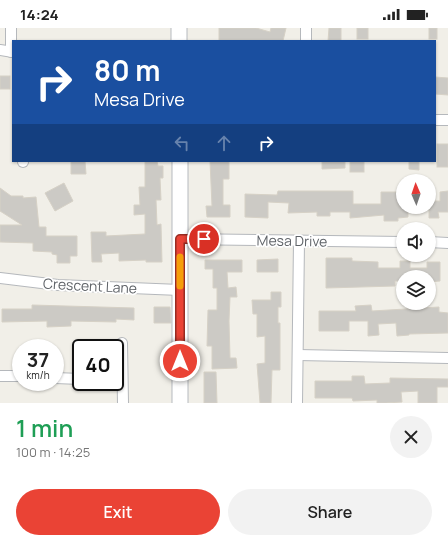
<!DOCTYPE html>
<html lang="en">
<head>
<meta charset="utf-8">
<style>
  :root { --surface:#fff; --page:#f2f2f2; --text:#222; --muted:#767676; --accent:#ea4335 }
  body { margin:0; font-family:Manrope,sans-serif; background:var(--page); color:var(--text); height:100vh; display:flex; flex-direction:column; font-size:15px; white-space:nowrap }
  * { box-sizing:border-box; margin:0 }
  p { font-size:13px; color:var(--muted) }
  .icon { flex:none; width:22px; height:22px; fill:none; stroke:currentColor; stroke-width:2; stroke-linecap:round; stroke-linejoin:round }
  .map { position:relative; height:375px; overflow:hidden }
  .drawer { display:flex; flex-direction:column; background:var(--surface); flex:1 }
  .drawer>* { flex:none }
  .banner { position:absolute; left:12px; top:12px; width:424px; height:122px; border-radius:0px; box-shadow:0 1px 3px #0004; background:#1a4fa0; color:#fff; overflow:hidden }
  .needle { width:26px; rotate:358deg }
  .buttons { position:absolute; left:396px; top:146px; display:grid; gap:8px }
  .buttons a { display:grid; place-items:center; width:40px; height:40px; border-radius:50%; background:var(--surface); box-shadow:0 1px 3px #0004; font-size:20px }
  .speed { position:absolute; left:12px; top:311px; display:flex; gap:8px; font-size:20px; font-weight:700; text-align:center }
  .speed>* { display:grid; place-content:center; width:52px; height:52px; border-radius:50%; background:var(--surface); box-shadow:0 1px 3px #0004; line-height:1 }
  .speed small { font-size:10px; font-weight:400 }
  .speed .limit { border:2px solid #111; border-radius:6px; background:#fff; color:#111 }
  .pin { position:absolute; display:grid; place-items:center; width:34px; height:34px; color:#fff; margin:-17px; border:2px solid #fff; border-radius:50%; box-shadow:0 1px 4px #0007 }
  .me { position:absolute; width:44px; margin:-22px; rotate:0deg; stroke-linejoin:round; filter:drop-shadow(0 0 3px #0008) }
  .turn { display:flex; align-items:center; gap:14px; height:84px; padding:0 16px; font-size:18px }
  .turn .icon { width:52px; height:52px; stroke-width:2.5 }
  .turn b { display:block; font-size:28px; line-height:34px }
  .lanes { display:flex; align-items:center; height:38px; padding:0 16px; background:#0003; justify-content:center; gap:20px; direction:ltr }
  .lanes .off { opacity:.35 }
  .round { display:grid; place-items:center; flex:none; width:42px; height:42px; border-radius:21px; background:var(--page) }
  .summary { display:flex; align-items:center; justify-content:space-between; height:68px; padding:0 16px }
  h1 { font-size:24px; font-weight:600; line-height:30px; color:#1e9e55 }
  .button { display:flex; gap:8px; margin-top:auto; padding:8px 16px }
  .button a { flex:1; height:46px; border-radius:24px; background:var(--accent); color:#fff; font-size:16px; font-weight:600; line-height:46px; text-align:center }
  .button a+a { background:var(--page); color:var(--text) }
  .status { display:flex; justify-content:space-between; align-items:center; height:28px; padding:0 20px; background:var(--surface); direction:ltr }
  .status svg { height:11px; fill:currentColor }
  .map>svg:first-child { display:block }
</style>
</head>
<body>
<div class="status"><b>14:24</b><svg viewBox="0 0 49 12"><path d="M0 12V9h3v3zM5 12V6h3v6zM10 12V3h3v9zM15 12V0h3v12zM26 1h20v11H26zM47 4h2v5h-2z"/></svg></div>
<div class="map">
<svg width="448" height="375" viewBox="0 0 448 375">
  <rect width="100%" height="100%" fill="#f1efe8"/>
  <g fill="#cccac5" stroke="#d6d1c6">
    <polygon points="219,0 256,0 270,4 271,0 286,0 283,13 219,13"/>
    <polygon points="329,0 341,0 341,13 328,13"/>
    <rect x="357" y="0" width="11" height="11"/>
    <rect x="429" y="0" width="8" height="11"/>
    <rect x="0" y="48" width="10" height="13"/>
    <polygon points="435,49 448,50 448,67 435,66"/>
    <rect x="437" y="116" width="11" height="23"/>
    <polygon points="71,133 85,133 86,146 71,146"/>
    <polygon points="145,133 157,133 158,138 163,138 163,150 160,150 161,172 156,172 157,197 161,196 162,234 146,234 146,232 119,233 119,225 101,226 102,234 92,234 91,204 106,204 106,208 145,206 145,186 134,187 134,177 140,177 139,159 145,159"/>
    <polygon points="210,133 229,133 229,151 223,151 223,177 230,177 230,189 207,189 206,178 212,178"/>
    <polygon points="322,133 345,133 345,140 322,141"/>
    <rect x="350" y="133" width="14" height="11"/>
    <polygon points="409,133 419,133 419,142 409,141"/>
    <polygon points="64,155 73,173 55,183 45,165"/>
    <polygon points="0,160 11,168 23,168 23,170 36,169 39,199 46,199 46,208 77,208 77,228 70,228 70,235 57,235 57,227 52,226 52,224 33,223 33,215 0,214 0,197 22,197 0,183"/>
    <polygon points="278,163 353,163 353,176 381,176 381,164 403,164 403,179 408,179 408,189 398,190 398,193 384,193 384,187 350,190 350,184 330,184 330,188 317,188 317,184 288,185 289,175 268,174 268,190 245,189 245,166 277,167"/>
    <polygon points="448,163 448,184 438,184 439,190 429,190 429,173 440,173 440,164"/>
    <polygon points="326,230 352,230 352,233 378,234 378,240 400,240 400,233 410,233 410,240 427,240 427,234 440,234 440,253 429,254 429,249 403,249 403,253 395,253 395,258 326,260"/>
    <polygon points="278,231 278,244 257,244 257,232"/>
    <polygon points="205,232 242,232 242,244 227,244 228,260 236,259 237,269 230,269 229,293 230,330 236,330 237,340 212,341 212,318 207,318 208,282 217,282 217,260 213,260 213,241 205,241"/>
    <polygon points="271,264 281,264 281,279 278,279 278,295 280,295 280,342 272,342 271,375 260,375 257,336 265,335 265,308 257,309 257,286 253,286 252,272 271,272"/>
    <polygon points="32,277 134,280 134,292 116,291 116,294 71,293 71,298 47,299 47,293 2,294 2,281 32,281"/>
    <polygon points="371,277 372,283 439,279 439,284 448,285 448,305 409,306 409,307 397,308 396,295 378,296 379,307 368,308 368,293 349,293 349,303 319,303 319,283 356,283 355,278"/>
    <polygon points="154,279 170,279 171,295 154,295"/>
    <polygon points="204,344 216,344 217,375 204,375"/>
    <polygon points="352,348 364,348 365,356 390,355 390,350 448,351 448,359 437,359 437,375 418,375 418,363 401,364 402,374 386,375 377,375 377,372 353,373 352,370 315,370 315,353 352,353"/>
  </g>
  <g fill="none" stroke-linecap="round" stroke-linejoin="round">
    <defs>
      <g id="street">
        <polyline points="306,13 306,0"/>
        <polyline points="0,22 13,24"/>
        <polyline points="11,24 11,0"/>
        <polyline points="435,92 448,92"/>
        <polyline points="23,134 23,133"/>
        <polyline points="180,211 403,214"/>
        <polyline points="429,214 448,215"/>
        <polyline points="0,250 58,257 180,262"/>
        <polyline points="122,315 123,375"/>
        <polyline points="298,327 448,330"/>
        <polyline points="0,348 21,348"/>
        <polyline points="55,350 81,351"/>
        <polyline points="297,375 299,213"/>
      </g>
      <g id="secondary">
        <polyline points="179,0 179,13"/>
        <polyline points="180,375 180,133"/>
      </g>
    </defs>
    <use href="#street" stroke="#b5b8bc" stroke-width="12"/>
    <use href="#secondary" stroke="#b6babf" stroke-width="17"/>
    <use href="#street" stroke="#fff" stroke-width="10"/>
    <use href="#secondary" stroke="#fff" stroke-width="15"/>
  </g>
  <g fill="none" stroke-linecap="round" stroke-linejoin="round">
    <defs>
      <polyline id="route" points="180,333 180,211 204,211"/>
    </defs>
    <use href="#route" stroke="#982c22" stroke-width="10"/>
    <use href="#route" stroke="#ea4335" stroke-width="7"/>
    <polyline stroke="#f59e0b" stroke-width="7" points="180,258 180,229"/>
  </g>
  <g text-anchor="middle" stroke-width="3.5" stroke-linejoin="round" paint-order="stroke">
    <g font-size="14" fill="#5f6368" stroke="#fff">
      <text transform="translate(292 213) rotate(1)" y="5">Mesa Drive</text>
      <text transform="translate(90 258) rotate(3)" y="5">Crescent Lane</text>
    </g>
  </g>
</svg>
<div class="buttons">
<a><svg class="needle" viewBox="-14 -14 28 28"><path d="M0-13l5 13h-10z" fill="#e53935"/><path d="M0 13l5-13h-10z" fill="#767676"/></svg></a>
<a><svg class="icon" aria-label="sound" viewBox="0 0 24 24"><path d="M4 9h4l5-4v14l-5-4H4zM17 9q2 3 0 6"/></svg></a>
<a><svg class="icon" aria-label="layers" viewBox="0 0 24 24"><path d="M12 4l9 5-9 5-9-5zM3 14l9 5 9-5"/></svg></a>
</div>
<div class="speed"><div>37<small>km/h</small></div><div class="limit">40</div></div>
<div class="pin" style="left:204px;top:211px;background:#d93025"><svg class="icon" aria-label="arrive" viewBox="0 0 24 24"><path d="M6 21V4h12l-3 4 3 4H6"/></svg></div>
<svg class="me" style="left:180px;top:333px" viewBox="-20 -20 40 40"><circle r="17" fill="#ea4335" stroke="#fff" stroke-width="3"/><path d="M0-11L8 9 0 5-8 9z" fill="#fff"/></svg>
<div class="banner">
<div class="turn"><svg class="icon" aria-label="right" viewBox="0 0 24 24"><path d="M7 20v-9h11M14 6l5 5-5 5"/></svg><div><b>80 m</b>Mesa Drive</div></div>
<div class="lanes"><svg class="icon off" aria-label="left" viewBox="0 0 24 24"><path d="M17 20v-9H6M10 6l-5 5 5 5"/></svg><svg class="icon off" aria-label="ahead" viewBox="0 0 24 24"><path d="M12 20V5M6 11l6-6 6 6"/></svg><svg class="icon" aria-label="right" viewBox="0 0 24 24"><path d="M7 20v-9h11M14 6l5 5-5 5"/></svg></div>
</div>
</div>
<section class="drawer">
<div class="summary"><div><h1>1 min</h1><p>100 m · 14:25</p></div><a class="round"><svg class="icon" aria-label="close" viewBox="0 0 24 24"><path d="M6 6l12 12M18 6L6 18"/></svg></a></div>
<div class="button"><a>Exit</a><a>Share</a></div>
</section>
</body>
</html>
